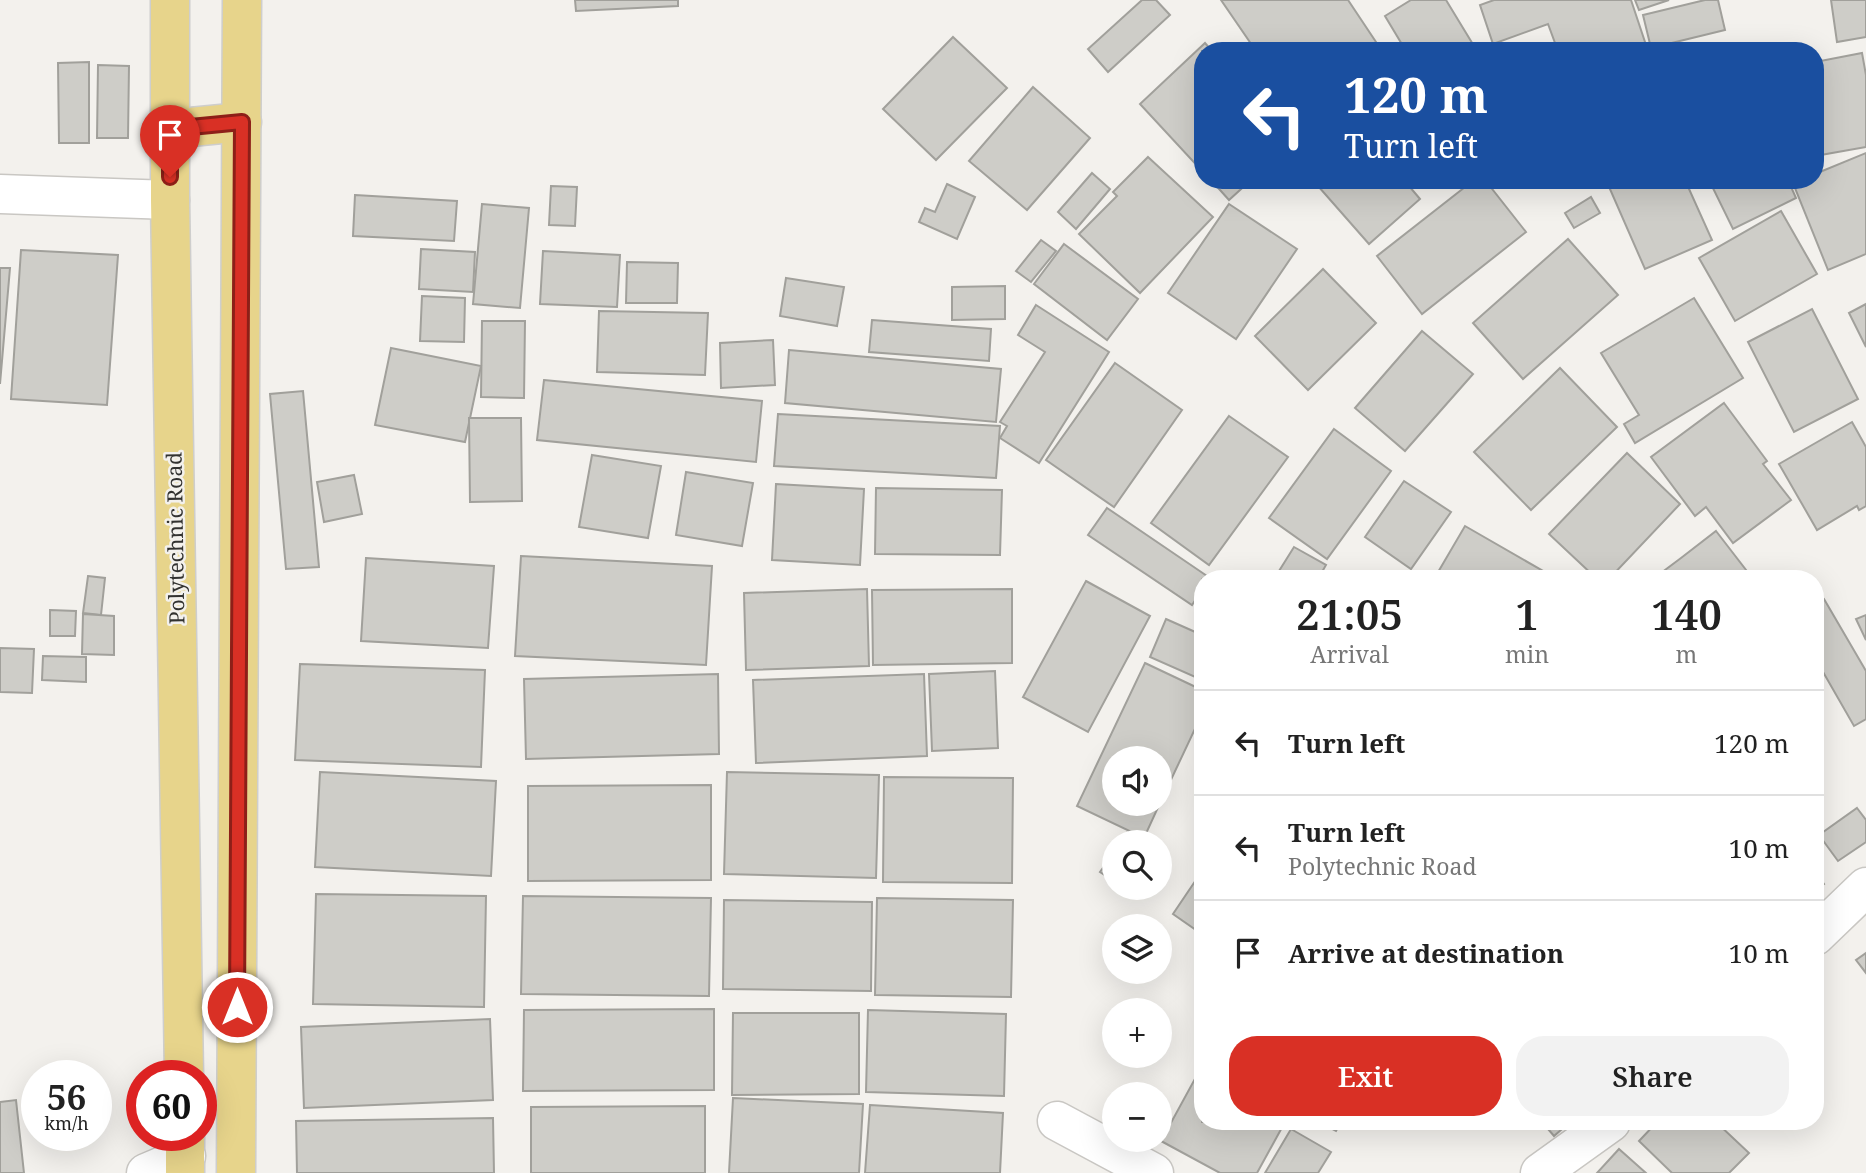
<!DOCTYPE html>
<html lang="en">
<head>
<meta charset="utf-8">
<style>
  :root { --surface:#fff; --page:#f2f2f2; --text:#222; --muted:#767676; --line:#e0e0e0; --accent:#d93025 }
  body { margin:0; font-family:"Noto Serif",serif; background:var(--page); color:var(--text); height:100vh; display:flex; flex-direction:column; font-size:26px; white-space:nowrap }
  * { box-sizing:border-box; margin:0 }
  p { font-size:23px; color:var(--muted) }
  .icon { flex:none; width:38px; height:38px; fill:none; stroke:currentColor; stroke-width:2; stroke-linecap:round; stroke-linejoin:round }
  .map { position:relative; flex:1; overflow:hidden }
  .panel { position:absolute; left:1194px; top:570px; width:630px; height:560px; display:flex; flex-direction:column; background:var(--surface); border-radius:28px; box-shadow:0 7px 28px #0002 }
  .panel>* { flex:none }
  .hud { position:absolute; left:1194px; top:42px; width:630px; height:147px; border-radius:28px; box-shadow:0 7px 28px #0002; background:#1a4fa0; color:#fff; overflow:hidden }
  .controls { position:absolute; left:1102px; top:746px; display:grid; gap:14px }
  .controls a { display:grid; place-items:center; width:70px; height:70px; border-radius:50%; background:var(--surface); box-shadow:0 7px 28px #0002; font-size:35px }
  .speed { position:absolute; left:21px; top:1060px; display:flex; gap:14px; font-size:35px; font-weight:700; text-align:center }
  .speed>* { display:grid; place-content:center; width:91px; height:91px; border-radius:50%; background:var(--surface); box-shadow:0 7px 28px #0002; line-height:1 }
  .speed small { font-size:18px; font-weight:400 }
  .speed .limit { border:10px solid #d22; background:#fff; color:#111 }
  .pin { position:absolute; display:grid; place-items:center; width:60px; height:60px; color:#fff; margin:-72px -30px; border-radius:50% 50% 50% 0; rotate:-45deg; box-shadow:0 0 7px #0007 }
  .pin .icon { rotate:45deg }
  .me { position:absolute; width:77px; margin:-38px; rotate:0deg; stroke-linejoin:round; filter:drop-shadow(0 0 5px #0008) }
  .turn { display:flex; align-items:center; gap:24px; height:147px; padding:0 35px; font-size:32px }
  .turn .icon { width:91px; height:91px; stroke-width:2.5 }
  .turn b { display:block; font-size:49px; line-height:60px }
  .eta { display:flex; justify-content:space-evenly; align-items:center; height:119px; text-align:center }
  .eta b { font-size:42px; font-weight:600; line-height:49px }
  .button { display:flex; gap:14px; margin-top:auto; padding:14px 35px }
  .button a { flex:1; height:80px; border-radius:28px; background:var(--accent); color:#fff; font-size:28px; font-weight:600; line-height:80px; text-align:center }
  .button a+a { background:var(--page); color:var(--text) }
  ul { padding:0; list-style:none }
  li { display:flex; align-items:center; gap:21px; height:105px; padding:0 35px; border-top:2px solid var(--line) }
  li div { flex:1 }
  li b { display:block; font-size:26px }
  li em { font-style:normal }
  .map>svg:first-child { display:block }
</style>
</head>
<body>
<div class="map">
<svg width="1866" height="1173" viewBox="0 0 1866 1173">
  <rect width="100%" height="100%" fill="#f3f1ed"/>
  <g fill="#cecdc8" stroke="#a1a09b" stroke-width="2">
    <polygon points="575,0 678,0 678,6 576,11"/>
    <polygon points="1142,0 1156,0 1170,15 1108,72 1088,49"/>
    <polygon points="1221,0 1348,0 1382,51 1256,51"/>
    <polygon points="1411,0 1446,0 1477,51 1406,51 1385,16"/>
    <polygon points="1494,0 1631,0 1648,51 1558,51 1548,24 1493,44 1480,5"/>
    <polygon points="1635,0 1669,0 1639,10"/>
    <polygon points="1705,0 1718,0 1725,30 1651,48 1643,15"/>
    <polygon points="1831,0 1866,0 1866,37 1837,42"/>
    <polygon points="953,37 1007,88 936,160 883,109"/>
    <polygon points="1205,43 1212,51 1202,51 1202,171 1140,104"/>
    <polygon points="1862,53 1866,75 1866,147 1815,156 1815,62"/>
    <polygon points="89,62 89,143 59,143 58,63"/>
    <polygon points="98,65 129,66 128,138 97,138"/>
    <polygon points="1033,87 1090,138 1027,210 969,161"/>
    <polygon points="1866,153 1866,254 1828,270 1793,183 1815,180 1815,174"/>
    <polygon points="1148,157 1213,217 1140,293 1079,234 1117,196 1113,192"/>
    <polygon points="1092,173 1110,189 1076,229 1058,212"/>
    <polygon points="1211,180 1251,180 1229,200"/>
    <polygon points="1324,180 1404,180 1420,199 1369,244 1318,186"/>
    <polygon points="1474,180 1485,180 1526,232 1422,314 1377,256"/>
    <polygon points="1606,180 1685,180 1712,240 1645,269"/>
    <polygon points="1709,180 1788,180 1796,198 1733,229"/>
    <polygon points="947,184 975,197 957,239 919,222 925,208 935,212"/>
    <polygon points="551,186 577,187 575,226 549,225"/>
    <polygon points="355,195 457,201 454,241 353,236"/>
    <polygon points="1591,197 1600,213 1574,228 1565,213"/>
    <polygon points="482,204 529,208 520,308 473,304"/>
    <polygon points="1229,204 1297,249 1236,339 1168,293"/>
    <polygon points="1781,211 1817,274 1735,321 1699,258"/>
    <polygon points="1568,239 1618,295 1523,379 1473,323"/>
    <polygon points="1041,240 1056,251 1031,282 1016,271"/>
    <polygon points="1064,244 1138,299 1107,340 1034,284"/>
    <polygon points="421,249 475,252 473,292 419,289"/>
    <polygon points="21,250 118,255 107,405 11,399"/>
    <polygon points="543,251 620,255 617,307 540,304"/>
    <polygon points="627,262 678,263 677,303 626,303"/>
    <polygon points="0,268 10,268 0,384"/>
    <polygon points="1323,269 1376,323 1308,390 1255,336"/>
    <polygon points="786,278 844,287 837,326 780,316"/>
    <polygon points="1005,286 1005,319 952,320 952,287"/>
    <polygon points="422,296 465,298 464,342 420,341"/>
    <polygon points="1694,298 1743,378 1635,443 1624,424 1639,415 1601,353"/>
    <polygon points="1866,304 1866,347 1849,313"/>
    <polygon points="1036,305 1109,352 1039,463 1000,438 1007,426 1000,422 1045,352 1018,335"/>
    <polygon points="1812,309 1858,399 1794,432 1748,342"/>
    <polygon points="599,311 708,313 705,375 597,372"/>
    <polygon points="872,320 991,329 989,361 869,352"/>
    <polygon points="482,321 525,321 524,398 481,397"/>
    <polygon points="1422,331 1473,374 1405,451 1355,408"/>
    <polygon points="773,340 775,385 721,388 720,343"/>
    <polygon points="391,348 481,366 465,442 375,425"/>
    <polygon points="789,350 1001,369 996,422 785,403"/>
    <polygon points="1115,363 1182,410 1114,507 1046,460"/>
    <polygon points="1560,368 1617,427 1531,510 1474,452"/>
    <polygon points="544,380 762,401 756,462 537,440"/>
    <polygon points="303,391 319,567 286,569 270,394"/>
    <polygon points="1724,403 1767,461 1763,464 1791,500 1733,543 1706,507 1695,516 1651,457"/>
    <polygon points="778,414 1000,426 996,478 774,466"/>
    <polygon points="1229,416 1288,457 1209,565 1151,523"/>
    <polygon points="469,418 521,418 522,501 470,502"/>
    <polygon points="1852,422 1866,447 1866,506 1859,510 1857,506 1817,530 1779,464"/>
    <polygon points="1334,429 1391,471 1327,559 1269,518"/>
    <polygon points="1627,453 1680,504 1609,579 1597,579 1549,534"/>
    <polygon points="592,455 661,466 648,538 579,527"/>
    <polygon points="686,472 753,483 742,546 676,535"/>
    <polygon points="354,475 362,514 324,522 317,482"/>
    <polygon points="1404,481 1451,512 1411,569 1365,537"/>
    <polygon points="776,484 864,489 860,565 772,560"/>
    <polygon points="876,488 1002,490 1000,555 875,554"/>
    <polygon points="1107,508 1210,578 1202,579 1202,590 1192,605 1088,535"/>
    <polygon points="1465,526 1557,579 1434,579"/>
    <polygon points="1716,531 1753,579 1653,579 1681,558"/>
    <polygon points="1294,547 1326,565 1318,579 1274,579"/>
    <polygon points="521,556 712,566 706,665 515,656"/>
    <polygon points="366,558 494,566 488,648 361,641"/>
    <polygon points="88,576 105,578 101,615 83,613"/>
    <polygon points="1086,581 1150,616 1088,732 1023,697"/>
    <polygon points="867,589 869,666 746,670 744,593"/>
    <polygon points="1012,589 1012,663 873,665 872,590"/>
    <polygon points="1824,599 1866,671 1866,719 1854,726 1815,658 1815,604"/>
    <polygon points="50,610 76,611 75,636 50,636"/>
    <polygon points="83,614 114,616 114,655 82,654"/>
    <polygon points="1866,615 1866,640 1856,619"/>
    <polygon points="1166,619 1202,635 1202,680 1150,657"/>
    <polygon points="0,648 34,649 32,693 0,692"/>
    <polygon points="43,656 86,657 86,682 42,680"/>
    <polygon points="1145,663 1202,690 1202,714 1160,803 1160,758 1115,758 1115,803 1160,803 1144,838 1077,806"/>
    <polygon points="300,664 485,670 481,767 295,760"/>
    <polygon points="995,671 998,748 932,751 929,674"/>
    <polygon points="718,674 719,754 526,759 524,679"/>
    <polygon points="924,674 927,756 756,763 753,680"/>
    <polygon points="320,772 496,781 491,876 315,867"/>
    <polygon points="727,772 879,775 876,878 724,874"/>
    <polygon points="884,777 1013,778 1012,883 883,882"/>
    <polygon points="711,785 711,880 528,881 528,786"/>
    <polygon points="1857,808 1866,820 1866,842 1838,861 1819,835"/>
    <polygon points="1127,833 1140,842 1121,842"/>
    <polygon points="1115,851 1115,882 1100,872"/>
    <polygon points="1202,871 1202,920 1196,930 1173,914"/>
    <polygon points="1815,871 1824,884 1815,891"/>
    <polygon points="316,894 486,896 484,1007 313,1004"/>
    <polygon points="523,896 711,898 709,996 521,994"/>
    <polygon points="877,898 1013,900 1011,997 875,995"/>
    <polygon points="724,900 872,902 871,991 723,989"/>
    <polygon points="1866,953 1866,973 1856,960"/>
    <polygon points="714,1009 714,1090 523,1091 524,1010"/>
    <polygon points="868,1010 1006,1014 1004,1096 866,1092"/>
    <polygon points="733,1013 859,1013 859,1094 732,1095"/>
    <polygon points="490,1019 493,1100 304,1108 301,1027"/>
    <polygon points="1202,1066 1202,1122 1285,1122 1257,1173 1220,1173 1161,1141"/>
    <polygon points="733,1098 863,1104 859,1173 729,1173"/>
    <polygon points="16,1100 24,1173 0,1173 0,1102"/>
    <polygon points="870,1105 1003,1113 1000,1173 865,1173"/>
    <polygon points="705,1106 705,1173 531,1173 531,1107"/>
    <polygon points="493,1118 494,1173 297,1173 296,1121"/>
    <polygon points="1319,1122 1341,1122 1336,1131"/>
    <polygon points="1542,1122 1570,1122 1554,1136"/>
    <polygon points="1657,1122 1716,1122 1749,1153 1729,1173 1672,1173 1639,1141"/>
    <polygon points="1291,1129 1331,1152 1318,1173 1265,1173"/>
    <polygon points="1619,1149 1646,1173 1597,1173"/>
  </g>
  <g fill="none" stroke-linecap="round" stroke-linejoin="round">
    <defs>
      <g id="minor">
        <polyline points="0,194 170,200"/>
        <polyline points="1815,936 1866,887"/>
        <polyline points="1057,1121 1154,1173"/>
        <polyline points="146,1173 186,1156"/>
        <polyline points="1540,1173 1611,1122"/>
      </g>
      <g id="primary">
        <polyline points="170,0 170,200 184,1076"/>
        <polyline points="170,129 242,122"/>
        <polyline points="185,1136 185,1173"/>
        <polyline points="236,1173 242,0"/>
      </g>
    </defs>
    <use href="#minor" stroke="#c9c7c3" stroke-width="41"/>
    <use href="#primary" stroke="#cececd" stroke-width="41"/>
    <use href="#minor" stroke="#fff" stroke-width="38"/>
    <use href="#primary" stroke="#e7d48b" stroke-width="38"/>
  </g>
  <g fill="none" stroke-linecap="round" stroke-linejoin="round">
    <defs>
      <polyline id="route" points="170,177 170,129 242,122 237,1007"/>
    </defs>
    <use href="#route" stroke="#8d1f18" stroke-width="18"/>
    <use href="#route" stroke="#d93025" stroke-width="12"/>
  </g>
  <g text-anchor="middle" stroke-width="5" stroke-linejoin="round" paint-order="stroke">
    <g font-size="21" fill="#323230" stroke="#f3f1ed">
      <text transform="translate(176 538) rotate(-91)" y="7">Polytechnic Road</text>
    </g>
  </g>
</svg>
<div class="controls">
<a><svg class="icon" aria-label="sound" viewBox="0 0 24 24"><path d="M4 9h4l5-4v14l-5-4H4zM17 9q2 3 0 6"/></svg></a>
<a><svg class="icon" aria-label="search" viewBox="0 0 24 24"><circle cx="10" cy="10" r="6"/><path d="M15 15l6 6"/></svg></a>
<a><svg class="icon" aria-label="layers" viewBox="0 0 24 24"><path d="M12 4l9 5-9 5-9-5zM3 14l9 5 9-5"/></svg></a>
<a>+</a>
<a>−</a>
</div>
<div class="speed"><div>56<small>km/h</small></div><div class="limit">60</div></div>
<div class="pin" style="left:170px;top:177px;background:#d93025"><svg class="icon" aria-label="arrive" viewBox="0 0 24 24"><path d="M6 21V4h12l-3 4 3 4H6"/></svg></div>
<svg class="me" style="left:237px;top:1007px" viewBox="-20 -20 40 40"><circle r="17" fill="#d93025" stroke="#fff" stroke-width="3"/><path d="M0-11L8 9 0 5-8 9z" fill="#fff"/></svg>
<div class="hud">
<div class="turn"><svg class="icon" aria-label="left" viewBox="0 0 24 24"><path d="M17 20v-9H6M10 6l-5 5 5 5"/></svg><div><b>120 m</b>Turn left</div></div>
</div>
<section class="panel">
<div class="eta">
<div><b>21:05</b><p>Arrival</p></div>
<div><b>1</b><p>min</p></div>
<div><b>140</b><p>m</p></div>
</div>
<ul>
<li><svg class="icon" aria-label="left" viewBox="0 0 24 24"><path d="M17 20v-9H6M10 6l-5 5 5 5"/></svg><div><b>Turn left</b></div><em>120 m</em></li>
<li><svg class="icon" aria-label="left" viewBox="0 0 24 24"><path d="M17 20v-9H6M10 6l-5 5 5 5"/></svg><div><b>Turn left</b><p>Polytechnic Road</p></div><em>10 m</em></li>
<li><svg class="icon" aria-label="arrive" viewBox="0 0 24 24"><path d="M6 21V4h12l-3 4 3 4H6"/></svg><div><b>Arrive at destination</b></div><em>10 m</em></li>
</ul>
<div class="button"><a>Exit</a><a>Share</a></div>
</section>
</div>
</body>
</html>
